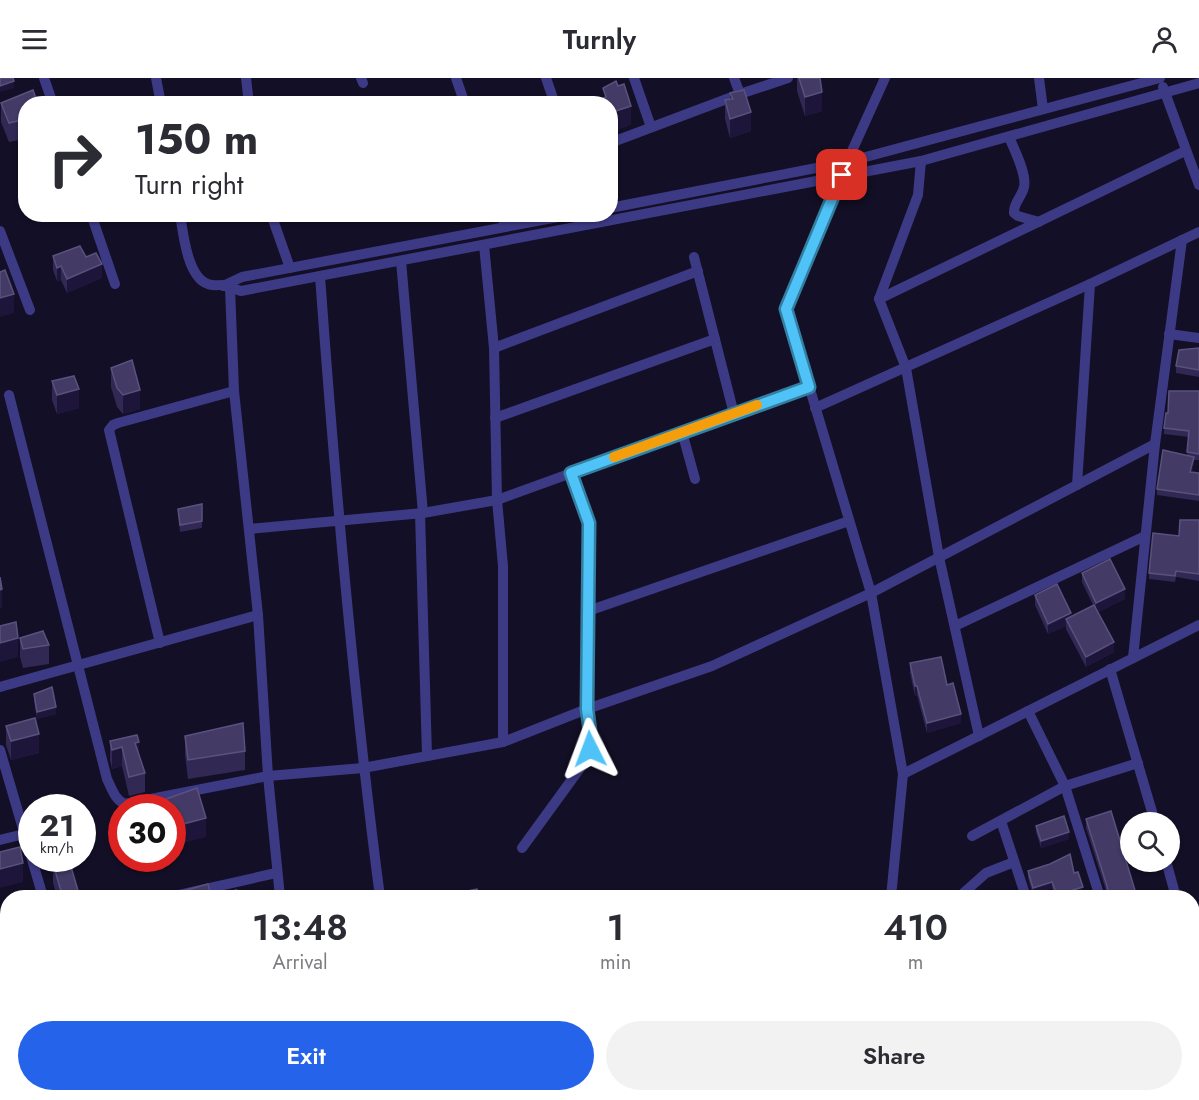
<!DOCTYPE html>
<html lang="en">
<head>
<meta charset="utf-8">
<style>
  :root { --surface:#fff; --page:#f2f2f3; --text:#2b2b33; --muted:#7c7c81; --accent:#2563eb }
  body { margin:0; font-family:Jost,sans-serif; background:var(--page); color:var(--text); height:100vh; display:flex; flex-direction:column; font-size:22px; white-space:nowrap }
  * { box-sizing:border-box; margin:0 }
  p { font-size:20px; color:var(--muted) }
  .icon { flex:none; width:33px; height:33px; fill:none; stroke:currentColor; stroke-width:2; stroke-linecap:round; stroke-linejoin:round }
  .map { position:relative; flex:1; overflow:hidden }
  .sheet { position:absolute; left:0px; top:812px; width:1200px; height:212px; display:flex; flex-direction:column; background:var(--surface); border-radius:24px 24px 0 0; box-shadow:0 2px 4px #0004 }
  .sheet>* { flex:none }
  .top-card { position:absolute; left:18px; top:18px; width:600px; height:126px; border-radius:24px; box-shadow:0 2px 4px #0004; background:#fff; color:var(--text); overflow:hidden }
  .buttons { position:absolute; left:1120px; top:734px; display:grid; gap:12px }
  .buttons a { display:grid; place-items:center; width:60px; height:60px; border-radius:50%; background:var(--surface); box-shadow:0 2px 4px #0004; font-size:30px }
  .speed { position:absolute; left:18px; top:716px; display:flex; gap:12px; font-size:30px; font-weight:700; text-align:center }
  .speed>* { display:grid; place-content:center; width:78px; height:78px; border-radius:50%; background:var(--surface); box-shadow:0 2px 4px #0004; line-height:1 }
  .speed small { font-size:15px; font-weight:400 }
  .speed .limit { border:9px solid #d22; background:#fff; color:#111 }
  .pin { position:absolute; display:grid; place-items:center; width:51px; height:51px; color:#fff; margin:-26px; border-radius:12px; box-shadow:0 3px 9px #0006 }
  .me { position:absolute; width:66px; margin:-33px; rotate:357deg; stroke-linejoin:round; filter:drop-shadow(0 0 4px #0008) }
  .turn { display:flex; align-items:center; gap:21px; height:126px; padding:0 18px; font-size:27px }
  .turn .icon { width:78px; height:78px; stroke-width:2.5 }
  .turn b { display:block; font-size:42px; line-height:51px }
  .eta { display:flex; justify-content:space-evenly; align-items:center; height:102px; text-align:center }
  .eta b { font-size:36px; font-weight:600; line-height:42px }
  .action { display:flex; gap:12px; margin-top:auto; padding:12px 18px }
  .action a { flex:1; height:69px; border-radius:36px; background:var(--accent); color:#fff; font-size:24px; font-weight:600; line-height:69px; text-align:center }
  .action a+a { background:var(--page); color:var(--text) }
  header { display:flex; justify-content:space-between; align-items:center; height:78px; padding:0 18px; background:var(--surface); font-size:27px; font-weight:600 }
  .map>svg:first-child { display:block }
</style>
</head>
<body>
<header><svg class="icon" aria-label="menu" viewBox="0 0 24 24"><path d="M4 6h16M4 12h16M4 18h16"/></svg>Turnly<svg class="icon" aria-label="person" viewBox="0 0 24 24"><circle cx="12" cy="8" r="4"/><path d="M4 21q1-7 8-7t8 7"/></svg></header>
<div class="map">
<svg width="1199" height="1022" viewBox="0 0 1199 1022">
  <rect width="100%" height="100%" fill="#130f26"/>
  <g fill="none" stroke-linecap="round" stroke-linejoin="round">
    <g stroke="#3d3a85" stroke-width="10">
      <polyline points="44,0 53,26"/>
      <polyline points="156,0 161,26"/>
      <polyline points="246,0 249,26"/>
      <polyline points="361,0 363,5"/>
      <polyline points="456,0 465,26"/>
      <polyline points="546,0 555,26"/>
      <polyline points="634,0 651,49"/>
      <polyline points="734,0 740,16"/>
      <polyline points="885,0 847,84 786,231 871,515 903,696 891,819"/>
      <polyline points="1039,0 1043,31"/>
      <polyline points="1163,9 1199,107"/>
      <path d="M1009 59C1014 71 1027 96 1024 109 1022 119 1013 125 1014 135L1018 138 1039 144"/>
      <polyline points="610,65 740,16 788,0"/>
      <polyline points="610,130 847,84 1160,0"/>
      <polyline points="91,136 115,206"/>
      <path d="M180 136C183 154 187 199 208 206 212 208 217 207 222 207 228 209 235 211 241 213L921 83 1199 5"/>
      <polyline points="271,136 290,190"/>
      <polyline points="502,136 505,149"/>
      <polyline points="0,153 30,232"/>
      <polyline points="484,167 494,270 497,422 503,488 503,664"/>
      <polyline points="694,179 734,336"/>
      <polyline points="401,183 423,435"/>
      <path d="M320 198C335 406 353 613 380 819"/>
      <polyline points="223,208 242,199 574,136"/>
      <polyline points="230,210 234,313 258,537 268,698 280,819"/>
      <polyline points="879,221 918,117 921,83"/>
      <polyline points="1169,256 1199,260"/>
      <polyline points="494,270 698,193"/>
      <path d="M9 317 107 701C112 711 115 722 125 726L268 698 363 690 503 664 587 631 712 588 871 515 1155 366"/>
      <polyline points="815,330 1090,206 1199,154"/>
      <polyline points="495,340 715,261"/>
      <polyline points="682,354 695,401"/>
      <polyline points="1077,407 1090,206"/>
      <polyline points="420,435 427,678"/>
      <polyline points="249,451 423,435 497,422 809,309"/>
      <polyline points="588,533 849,443"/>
      <polyline points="955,548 1145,458"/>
      <polyline points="160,565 109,352 113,347 118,345 234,313"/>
      <polyline points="1133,580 1155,366 1182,162"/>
      <polyline points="1110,591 1155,744"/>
      <polyline points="0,609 258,537"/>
      <polyline points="1028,633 1065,708 1100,819"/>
      <polyline points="979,658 939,479 906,290 879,221 1185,73"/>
      <polyline points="0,672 43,819"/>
      <polyline points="903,696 1199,547"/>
      <polyline points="1001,743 1026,819"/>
      <polyline points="972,758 1065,708 1138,685"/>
      <polyline points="0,762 24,756"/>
      <polyline points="522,770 586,682 591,659 587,631 589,445 571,395"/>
      <polyline points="1166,783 1176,819"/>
      <polyline points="170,819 276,795"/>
      <polyline points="959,819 986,795 1014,784"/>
      <polyline points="1192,874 1199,897"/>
      <polyline points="1192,919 1199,916"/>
      <polyline points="311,1016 313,1022"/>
      <polyline points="861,1022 863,1016"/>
    </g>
  </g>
  <g fill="#312854">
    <polygon points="797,0 820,0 822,33 805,38 797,13"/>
    <polygon points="33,12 24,61 9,64 1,44 1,25"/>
    <polygon points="730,15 751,53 730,60 725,41 725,22 730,21"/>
    <polygon points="53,178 86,179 102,200 67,215 61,202 57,203 53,192"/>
    <polygon points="1199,270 1199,299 1176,295 1176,288"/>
    <polygon points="111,290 140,331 123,336 117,329 111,309"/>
    <polygon points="52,303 79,330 57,336 52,322"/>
    <polygon points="1199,313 1199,382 1194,382 1192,394 1199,395 1199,423 1157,417 1157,411 1187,378 1189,359 1164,356 1164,350 1168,335"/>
    <polygon points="202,426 202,450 180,454 178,431"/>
    <polygon points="1199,442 1199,503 1176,499 1175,504 1149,501 1149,495 1179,458"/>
    <polygon points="1082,495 1125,521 1098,534 1114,574 1086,589 1066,551 1066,548 1048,556 1035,527 1035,517 1071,539 1093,527 1082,504"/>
    <polygon points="20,560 49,567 49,586 23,590 20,579"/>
    <polygon points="910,585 947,607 961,645 927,655 917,617 915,618 910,595"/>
    <polygon points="34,616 56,636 37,641 34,622"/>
    <polygon points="6,648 39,675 11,682 6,667"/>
    <polygon points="185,658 245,673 245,692 188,701 185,677"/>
    <polygon points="110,663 139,676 145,695 145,714 129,718 122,688 112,691 110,682"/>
    <polygon points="1086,741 1137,819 1108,819 1086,750"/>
    <polygon points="1036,748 1069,761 1041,770 1036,754"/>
    <polygon points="53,785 79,819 57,819 53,805"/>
    <polygon points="1028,793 1074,795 1083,815 1072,819 1055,819 1052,810 1033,817 1028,800"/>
    <polygon points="1005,1016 1072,1016 1071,1022 1023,1022 1005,1018"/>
  </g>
  <g fill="#1d163a">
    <polygon points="14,3 14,10 0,14 0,8"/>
    <polygon points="822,14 822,33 805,38 805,19"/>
    <polygon points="631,28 631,47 610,55 610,35"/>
    <polygon points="751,34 751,53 730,60 730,41"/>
    <polygon points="26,41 26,61 24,61 24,42"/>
    <polygon points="102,186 102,200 67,215 67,201"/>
    <polygon points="61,188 61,202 57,203 57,190"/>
    <polygon points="14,216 14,235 0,239 0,220"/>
    <polygon points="79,311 79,330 57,336 57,317"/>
    <polygon points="140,312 140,331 123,336 123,317"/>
    <polygon points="1194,379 1194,386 1190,401 1190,394"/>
    <polygon points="2,511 2,530 0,531 0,512"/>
    <polygon points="1125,511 1125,521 1096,535 1096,525"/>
    <polygon points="1071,535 1071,545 1066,541 1066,548 1048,556 1048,546"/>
    <polygon points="18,560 18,579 0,584 0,565"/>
    <polygon points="1114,564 1114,574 1086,589 1086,579"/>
    <polygon points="915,608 917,608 917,617 915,618"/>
    <polygon points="56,629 56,636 37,641 37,634"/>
    <polygon points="961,636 961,645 927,655 927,645"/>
    <polygon points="39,656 39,675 11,682 11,663"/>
    <polygon points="139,664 139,683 135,665"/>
    <polygon points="122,669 122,688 112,691 112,672"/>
    <polygon points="206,740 206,759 172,768 172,749"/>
    <polygon points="1069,754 1069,761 1041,770 1041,763"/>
    <polygon points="23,785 23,804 0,810 0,791"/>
    <polygon points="1052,804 1052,810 1033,817 1033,810"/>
    <polygon points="1083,809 1083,815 1072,819 1057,819 1057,817"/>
    <polygon points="79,816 79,819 66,819"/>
    <polygon points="8,891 8,910 0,911 0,892"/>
  </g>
  <g fill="#433a66" stroke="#5a527e" stroke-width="1.5">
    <polygon points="0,0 13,0 14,3 0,8"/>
    <polygon points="799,0 820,0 822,14 805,19"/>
    <polygon points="616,3 618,8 624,6 631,28 610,35 610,26 599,26 599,22 606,19 603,10"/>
    <polygon points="33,12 38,26 26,26 26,41 9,45 1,25"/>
    <polygon points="744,12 751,34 730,41 725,22 733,21 730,15"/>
    <polygon points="80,168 86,179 96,175 102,186 67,201 61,188 57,190 53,178"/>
    <polygon points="5,192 14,216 0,220 0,194"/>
    <polygon points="1199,270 1199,292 1176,288 1179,272"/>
    <polygon points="132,282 140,312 123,317 117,310 111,290"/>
    <polygon points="74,298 79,311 57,317 52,303"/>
    <polygon points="1169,313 1199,313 1199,376 1187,374 1189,353 1164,350 1166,335 1168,335"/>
    <polygon points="1163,372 1194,379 1190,394 1199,395 1199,417 1157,411"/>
    <polygon points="202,426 202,443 180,447 178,431"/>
    <polygon points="1180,442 1199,442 1199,496 1176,493 1175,498 1149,495 1153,455 1179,458"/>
    <polygon points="1110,481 1125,511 1096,525 1082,495"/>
    <polygon points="0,499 2,511 0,512"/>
    <polygon points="1057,506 1071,535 1048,546 1035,517"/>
    <polygon points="1094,527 1114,564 1086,579 1066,541"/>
    <polygon points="16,544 18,560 0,565 0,548"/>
    <polygon points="43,553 49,567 23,571 20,560"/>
    <polygon points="941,579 947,607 953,605 961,636 927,645 917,608 915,608 910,585"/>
    <polygon points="52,609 56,629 37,634 34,616"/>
    <polygon points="35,640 39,656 11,663 6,648"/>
    <polygon points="243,645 245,673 188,682 185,658"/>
    <polygon points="137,657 139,664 135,665 145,695 129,699 122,669 112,672 110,663"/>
    <polygon points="197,710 206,740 172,749 172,729 156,729 155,725"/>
    <polygon points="1111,733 1137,819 1109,819 1107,808 1086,741"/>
    <polygon points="1064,738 1069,754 1041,763 1036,748"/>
    <polygon points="20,769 23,785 0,791 0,774"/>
    <polygon points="1070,776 1074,795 1078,794 1083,809 1057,817 1052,804 1033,810 1028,793 1050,786"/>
    <polygon points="69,782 79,816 66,819 60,810 53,785"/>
    <polygon points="208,806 211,819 162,819"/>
    <polygon points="477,811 479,819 436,819"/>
    <polygon points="236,812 247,816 248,819 223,819 226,815"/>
    <polygon points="8,858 8,891 0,892 0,861"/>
    <polygon points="1037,1016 1070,1016 1069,1022"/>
  </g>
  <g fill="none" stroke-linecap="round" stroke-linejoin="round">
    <defs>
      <polyline id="route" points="590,671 591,660 587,631 589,445 571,395 809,309 786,231 842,97"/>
    </defs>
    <use href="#route" stroke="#337fa1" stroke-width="15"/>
    <use href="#route" stroke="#4fc3f7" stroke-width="10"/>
    <polyline stroke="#f59e0b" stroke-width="10" points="614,379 757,327"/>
  </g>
</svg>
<div class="buttons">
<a><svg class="icon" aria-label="search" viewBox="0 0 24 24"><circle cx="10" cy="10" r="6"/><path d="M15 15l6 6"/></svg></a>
</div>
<div class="speed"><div>21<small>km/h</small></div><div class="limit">30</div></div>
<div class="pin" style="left:842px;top:97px;background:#d93025"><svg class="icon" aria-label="arrive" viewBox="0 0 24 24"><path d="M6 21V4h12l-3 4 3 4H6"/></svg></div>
<svg class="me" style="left:590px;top:671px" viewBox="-20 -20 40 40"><path d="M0-17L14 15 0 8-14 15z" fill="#4fc3f7" stroke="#fff" stroke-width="4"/></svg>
<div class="top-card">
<div class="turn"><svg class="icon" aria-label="right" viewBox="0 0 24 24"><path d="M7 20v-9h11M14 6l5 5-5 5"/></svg><div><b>150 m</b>Turn right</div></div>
</div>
<section class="sheet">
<div class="eta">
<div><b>13:48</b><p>Arrival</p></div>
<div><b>1</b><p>min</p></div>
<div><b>410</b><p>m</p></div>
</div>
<div class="action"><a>Exit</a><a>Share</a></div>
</section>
</div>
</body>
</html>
